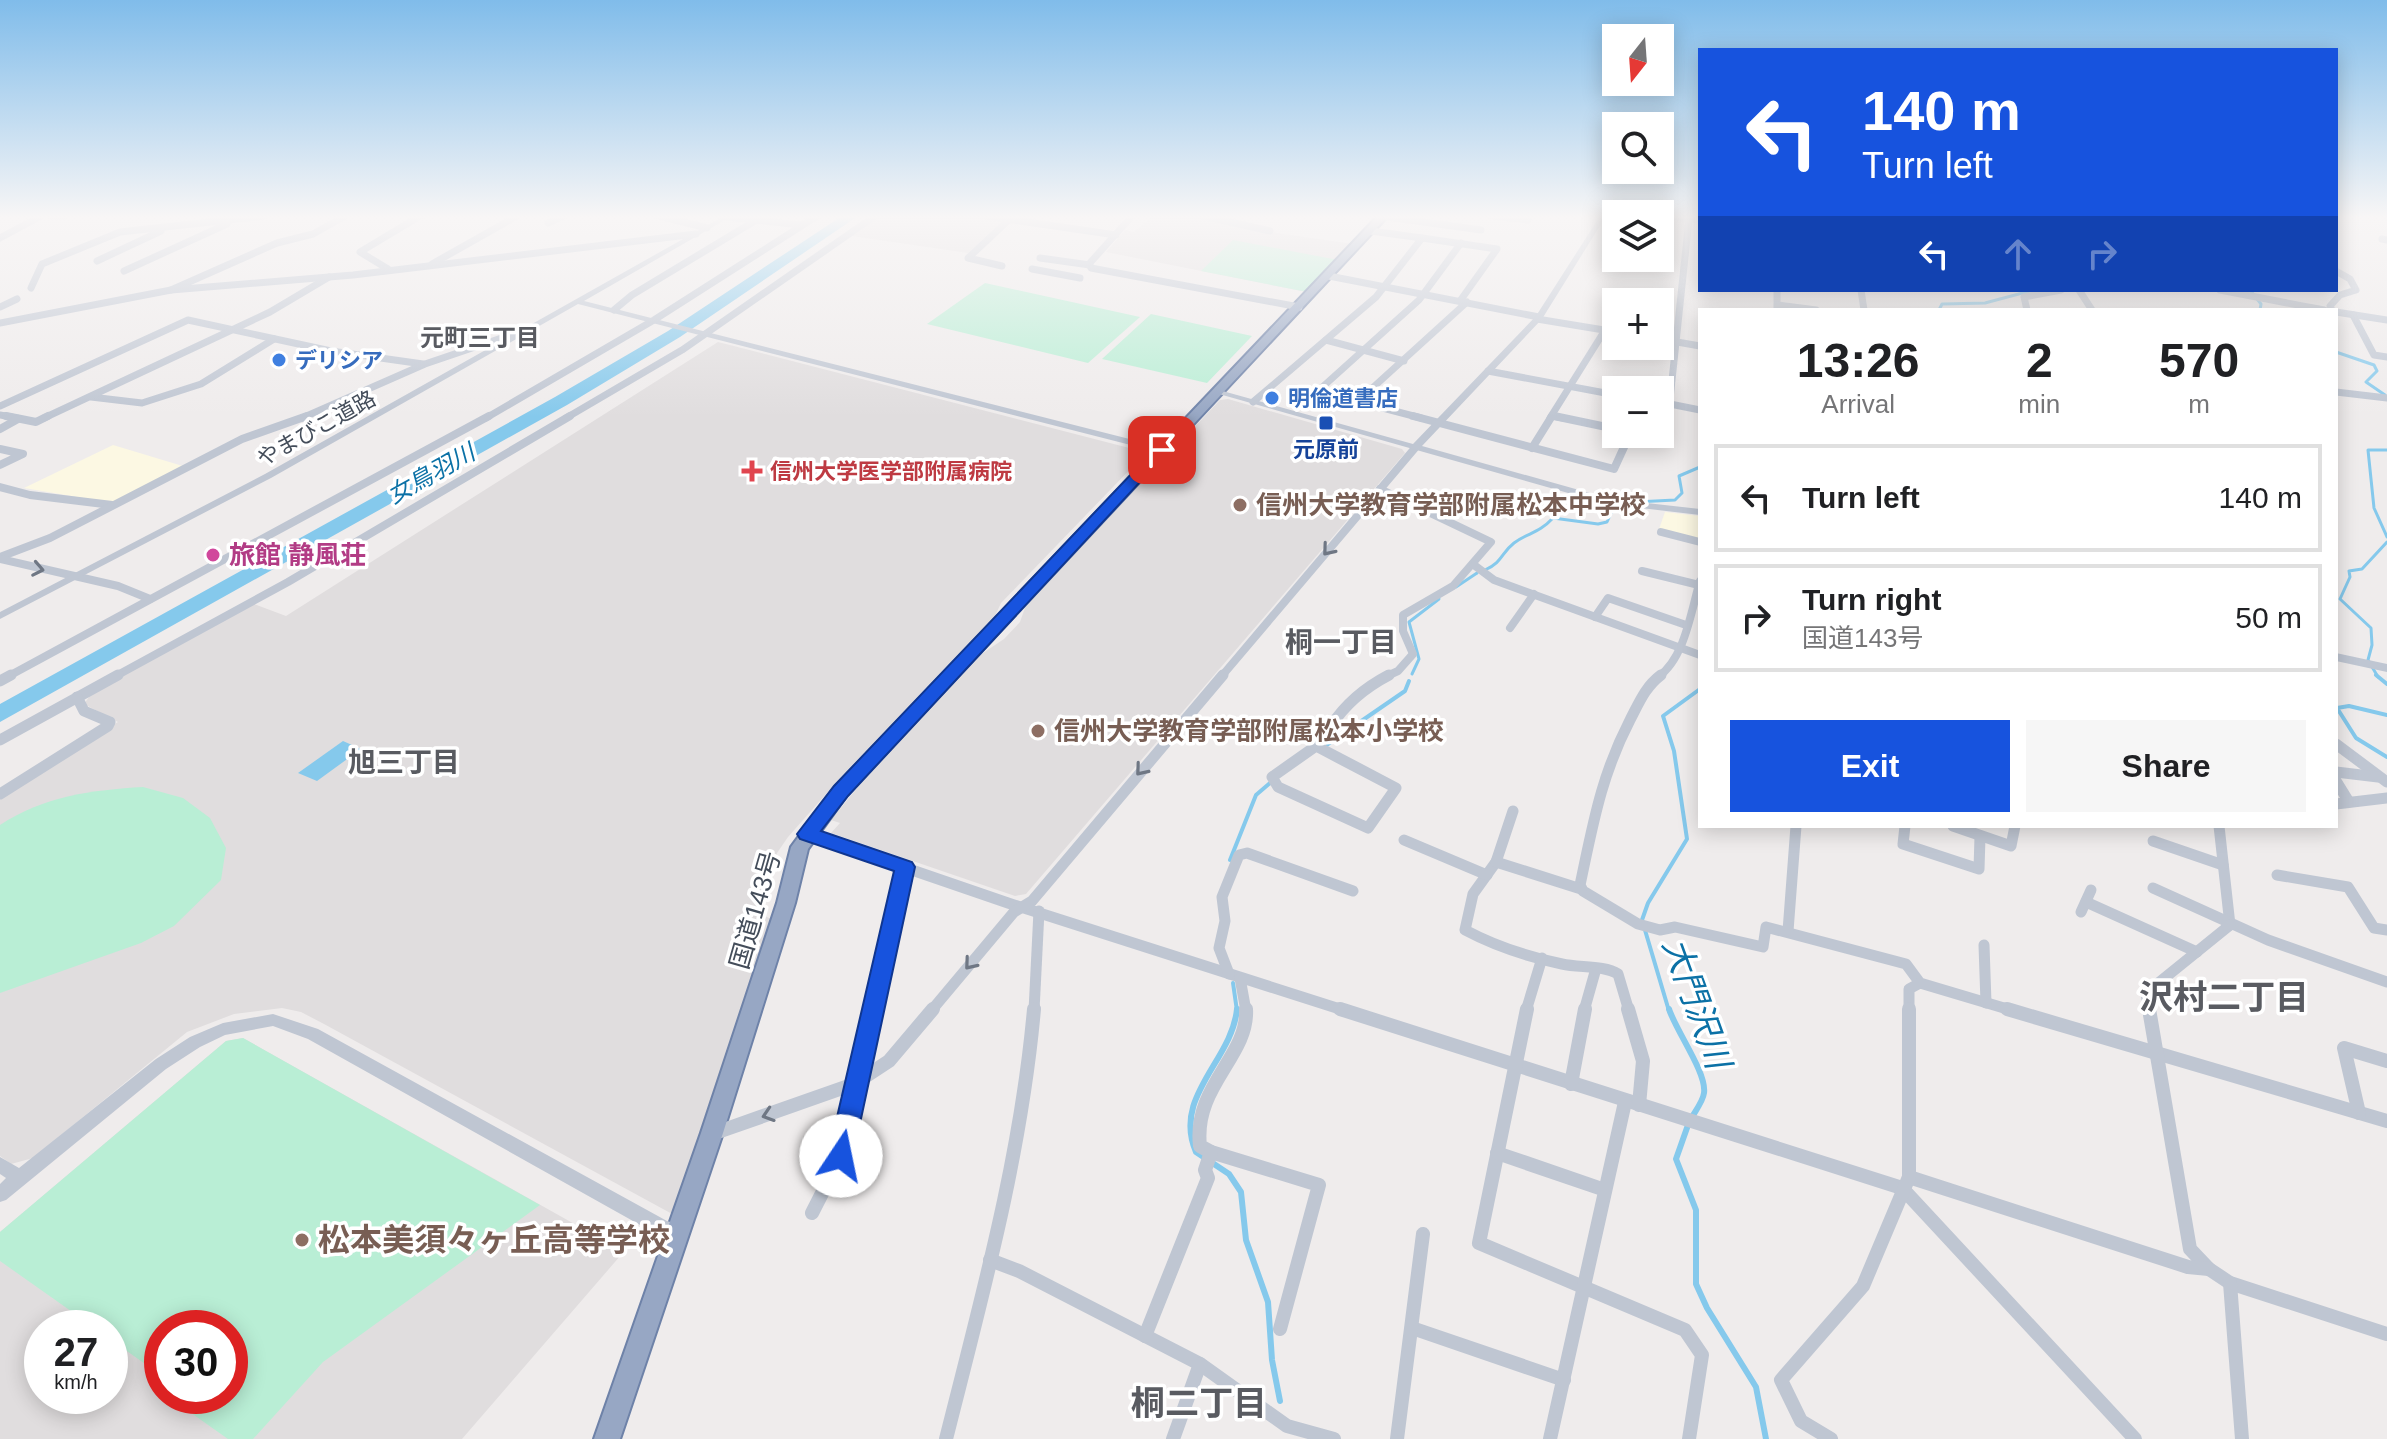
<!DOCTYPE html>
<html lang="en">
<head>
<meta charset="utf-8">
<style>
  :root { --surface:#fff; --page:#f6f6f6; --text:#202124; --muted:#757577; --line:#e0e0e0; --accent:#1753de }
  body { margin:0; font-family:Helvetica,"Noto Sans JP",sans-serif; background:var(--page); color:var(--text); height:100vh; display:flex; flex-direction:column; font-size:30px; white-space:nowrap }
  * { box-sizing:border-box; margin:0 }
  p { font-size:26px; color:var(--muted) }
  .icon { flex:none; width:44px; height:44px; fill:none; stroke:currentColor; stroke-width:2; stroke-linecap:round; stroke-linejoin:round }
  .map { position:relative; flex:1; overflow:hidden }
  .sheet { position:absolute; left:1698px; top:308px; width:640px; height:520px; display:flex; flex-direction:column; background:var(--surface); border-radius:0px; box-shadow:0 4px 20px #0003 }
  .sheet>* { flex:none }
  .hud { position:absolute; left:1698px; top:48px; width:640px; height:244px; border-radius:0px; box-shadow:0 4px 20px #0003; background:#1753de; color:#fff; overflow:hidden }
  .needle { width:52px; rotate:197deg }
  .buttons { position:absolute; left:1602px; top:24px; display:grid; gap:16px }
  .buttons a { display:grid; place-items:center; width:72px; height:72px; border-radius:0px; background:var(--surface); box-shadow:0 4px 20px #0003; font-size:40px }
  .speed { position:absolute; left:24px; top:1310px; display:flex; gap:16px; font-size:40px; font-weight:700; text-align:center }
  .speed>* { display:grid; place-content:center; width:104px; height:104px; border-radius:50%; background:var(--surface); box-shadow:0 4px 20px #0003; line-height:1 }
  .speed small { font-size:20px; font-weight:400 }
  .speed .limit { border:12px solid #d22; background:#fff; color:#111 }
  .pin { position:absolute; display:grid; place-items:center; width:68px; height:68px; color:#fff; margin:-34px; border-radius:16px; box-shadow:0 4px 12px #0006 }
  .me { position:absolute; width:88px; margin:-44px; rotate:11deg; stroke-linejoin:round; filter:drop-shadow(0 0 6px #0008) }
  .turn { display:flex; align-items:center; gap:28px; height:168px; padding:0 32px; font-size:36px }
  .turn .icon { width:104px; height:104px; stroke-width:2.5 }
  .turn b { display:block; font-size:56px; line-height:68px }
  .lanes { display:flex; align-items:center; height:76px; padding:0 32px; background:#0003; justify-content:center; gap:40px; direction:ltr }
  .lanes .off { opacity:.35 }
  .eta { display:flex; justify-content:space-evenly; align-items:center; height:136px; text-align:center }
  .eta b { font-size:48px; font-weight:700; line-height:56px }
  .button { display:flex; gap:16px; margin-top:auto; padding:16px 32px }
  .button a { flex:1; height:92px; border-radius:0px; background:var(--accent); color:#fff; font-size:32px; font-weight:700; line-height:92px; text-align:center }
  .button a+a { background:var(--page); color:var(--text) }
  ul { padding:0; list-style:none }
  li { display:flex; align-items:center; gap:24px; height:108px; margin:0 16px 12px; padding:0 16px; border:4px solid var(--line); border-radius:0px }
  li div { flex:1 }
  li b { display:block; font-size:30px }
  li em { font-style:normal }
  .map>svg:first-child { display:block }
</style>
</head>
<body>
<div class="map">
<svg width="2387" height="1439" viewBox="0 0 2387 1439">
  <rect width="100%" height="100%" fill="#efecec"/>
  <g fill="#fcf8e3">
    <polygon points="113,445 186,467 113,503 24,488"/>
    <polygon points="1665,512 1700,516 1700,539 1659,529"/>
  </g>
  <g fill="#e0ddde" fill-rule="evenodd">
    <polygon points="881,216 968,216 1003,221 968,253 852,236"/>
    <polygon points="1153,216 1199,216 1270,232 1353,244 1307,292 1106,252 1125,230 1134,232"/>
    <polygon points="718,342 1137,450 1142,457 1001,603 995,616 841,777 788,837 777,853 769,895 762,908 763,915 771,919 674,1215 324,1024 301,1012 282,1008 234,1014 187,1032 33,1158 11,1164 0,1156 0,797 118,722 84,704 89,697 116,679 254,604 286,616"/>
    <polygon points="1228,399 1402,449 1405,453 1026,894 1015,896 831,833 840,823 831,820 861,783 980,655 1004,639 1020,622 1026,605 1220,400"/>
    <path d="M243 1038 619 1249 621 1255 462 1439H0V1232L226 1041ZM42 1328H110V1396H42ZM162 1328H230V1396H162Z"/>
  </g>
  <g fill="#b9eed5">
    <polygon points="1233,240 1338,260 1307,292 1201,271"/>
    <polygon points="985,283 1140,317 1088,363 927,324"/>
    <polygon points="1151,314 1252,336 1207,383 1102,359"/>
    <path d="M143 787 183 798 210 818 226 848 221 880 174 926 141 943 0 993V825C44 796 92 790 143 787Z"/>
    <polygon points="243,1038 540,1205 323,1362 253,1439 228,1439 167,1396 230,1396 230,1328 162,1328 162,1376 110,1339 110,1328 95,1328 0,1261 0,1232 226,1041"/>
  </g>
  <polygon fill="#85c9ec" points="343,741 361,749 317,781 298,773"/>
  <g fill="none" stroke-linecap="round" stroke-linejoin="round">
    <g stroke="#85c9ec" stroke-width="3">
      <polyline points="2250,290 2261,304 2260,310"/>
      <polyline points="1939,310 1942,304 1985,303 2034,290"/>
      <polyline points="2336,352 2374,365 2377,371 2366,382 2385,395"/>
      <polyline points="2387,450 2368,450 2374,508 2387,537"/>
      <polyline points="1636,502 1675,500 1682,493 1679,476 1700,467"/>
      <path d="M1485 570C1503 562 1501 553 1514 543 1529 532 1538 534 1553 518L1598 524 1607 522 1616 502"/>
      <polyline points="1456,587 1477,573"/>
      <polyline points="1412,674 1419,659 1409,622 1439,599"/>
      <polyline points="2378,677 2368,660 2372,645 2371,628 2340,599 2350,577 2349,571 2362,569 2387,542"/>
    </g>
    <g stroke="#85c9ec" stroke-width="4">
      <polyline points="2376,675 2387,684"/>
      <polyline points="2387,715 2349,706 2337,708 2356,738 2387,757"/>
      <polyline points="1325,746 1405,691 1409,681"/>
      <polyline points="1230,860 1256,795 1270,783"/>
      <polyline points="1233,983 1237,1011"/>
      <polyline points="1669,1011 1642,920 1648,903 1687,839 1674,751 1663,716 1700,689"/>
    </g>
    <g stroke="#85c9ec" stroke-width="6">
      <path d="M1237 1009C1232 1061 1172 1096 1196 1152L1229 1174 1241 1192 1246 1240 1268 1302 1272 1360 1280 1401"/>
      <path d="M1669 1009C1676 1031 1707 1073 1704 1093 1703 1101 1696 1110 1692 1117"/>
      <polyline points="1688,1125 1676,1159 1696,1210 1696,1284 1707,1308 1756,1387 1766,1439"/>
    </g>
    <polygon fill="#85c9ec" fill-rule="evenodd" points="842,216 858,216 680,337 567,405 0,722 0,704 555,397 668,331"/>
    <defs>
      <polygon id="trunk" points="1378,216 1388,216 847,795 808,849 795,903 723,1133 620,1439 594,1439 701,1133 777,903 791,847 835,787"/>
    </defs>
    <use href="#trunk" stroke="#6e82a8" stroke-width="4"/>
    <g stroke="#bfc6d2" stroke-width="7">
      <polyline points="51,216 65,216"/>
      <polyline points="659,216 707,228"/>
      <polyline points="986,216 1116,235"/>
      <polyline points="1132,216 1089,264 1091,268 1299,307"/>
      <polyline points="1203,216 1270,231"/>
      <polyline points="1380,216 1481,230"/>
      <polyline points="1492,216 1528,220 1529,216"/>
      <polyline points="1663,216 1700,220"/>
      <polyline points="728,217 801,225"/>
      <polyline points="548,223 563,216"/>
      <polyline points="0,238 41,216"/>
      <polyline points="1422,238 1497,249 1460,301"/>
      <polyline points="2382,239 2387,240"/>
      <polyline points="1040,258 1090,265"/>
      <polyline points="97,261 161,231"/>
      <polyline points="432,264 517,216"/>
      <polyline points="1002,266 968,258 1012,217"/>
      <polyline points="388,269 360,252 420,216"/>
      <polyline points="1032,269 1080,278"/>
      <polyline points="124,271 227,224"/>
      <polyline points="1329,276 1539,317"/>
      <polyline points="31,288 42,264 120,232 264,216"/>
      <polyline points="171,290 353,275 696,234"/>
      <polyline points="1777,290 1777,310"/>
      <polyline points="1861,290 1864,310"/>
      <polyline points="2079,290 2092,310"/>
      <polyline points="2220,290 2324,310"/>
      <polyline points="1778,305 1816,310"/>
      <polyline points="0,307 17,299"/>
      <polyline points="614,310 632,295 763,216"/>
      <polyline points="2027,310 2024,297 2061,290"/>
      <polyline points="2332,310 2330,306 2340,295 2356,290 2350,279 2336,271"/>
      <polyline points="2336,312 2387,320"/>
      <polyline points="2353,315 2374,355 2387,357"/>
      <polyline points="1537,319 1616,332"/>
      <polyline points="0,323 171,290 277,243 313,234 345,216"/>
      <polyline points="1660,339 1700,346"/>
      <polyline points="1326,340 1404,361"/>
      <polyline points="1488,371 1616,395"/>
      <polyline points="2336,392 2387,398"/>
      <polyline points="91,397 142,403 201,384 274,339"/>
      <polyline points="1253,402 1376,297 1422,238 1371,231"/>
      <polyline points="1357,402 1467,302"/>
      <polyline points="1660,402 1700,410"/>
      <polyline points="0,406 188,320 331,351 423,364"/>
      <polyline points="0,415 16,418"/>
      <polyline points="1553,416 1563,418"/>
      <polyline points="44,418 270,312 329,277"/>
      <polyline points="302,418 425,364 528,329"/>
      <polyline points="486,418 654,320 817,216"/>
      <polyline points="566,418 682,350 875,216"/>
      <polyline points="1421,418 1318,391 1419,300 1461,243"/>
      <polyline points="1550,418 1605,330"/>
      <polyline points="1668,418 1689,219"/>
    </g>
    <g stroke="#bfc6d2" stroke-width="8">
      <polyline points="6,416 36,422 48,416"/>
      <polyline points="1413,416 1614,469 1630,434"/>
      <polyline points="1554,416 1616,429"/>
      <polyline points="0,429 18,419"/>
      <polyline points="1641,434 1664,439 1669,416"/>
      <polyline points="1532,448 1552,416"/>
      <polyline points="0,449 23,454 0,465"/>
      <polyline points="0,487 30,495 112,505"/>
      <polyline points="1380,489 1491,542 1453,586 1403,615 1403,631 1413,654 1398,671 1385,677"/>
      <polyline points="1661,532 1700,542"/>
      <polyline points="0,557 50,538 242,439 307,416"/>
      <polyline points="0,559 118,586 150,599"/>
      <polyline points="1474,565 1494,580 1700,655"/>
      <polyline points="1642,571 1699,585"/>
      <polyline points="1595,617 1608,598 1686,625"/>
      <polyline points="1510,628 1534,594"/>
      <polyline points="7,677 489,416"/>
      <polyline points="114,677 288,582 570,416"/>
      <polyline points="1221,677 1415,448"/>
      <path d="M1658 677C1685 658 1691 611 1700 581"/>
    </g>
    <g stroke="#bfc6d2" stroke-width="11">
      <path d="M1661 675C1645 687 1639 703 1630 720 1601 776 1593 824 1580 885L1583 891 1638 924 1660 930 1675 927 1763 947 1766 927 1906 964 1920 983 2014 1011"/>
      <polyline points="0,681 11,675"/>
      <polyline points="0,740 118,675"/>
      <polyline points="2336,744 2387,782"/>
      <polygon points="1316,746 1396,788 1368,828 1278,787 1272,777"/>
      <path d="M1316 746C1325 740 1326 735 1331 726 1346 703 1366 687 1389 675"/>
      <polyline points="2336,772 2378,777"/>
      <polyline points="2336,781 2349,802"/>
      <polyline points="0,794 108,726 110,722 84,711 77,697"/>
      <polyline points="2336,804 2387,798"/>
      <path d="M1513 811 1496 862 1473 894 1465 930C1495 946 1529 957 1562 964 1579 968 1604 965 1618 974L1629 1011"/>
      <polyline points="1905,826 1903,844 1979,869 1980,837"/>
      <polyline points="1953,826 2011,846 2015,826"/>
      <polyline points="2219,826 2230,925"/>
      <polyline points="807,834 1008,903 1346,1011"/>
      <polyline points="1404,840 1487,875"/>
      <polyline points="2153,841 2223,865"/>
      <polyline points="1496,862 1581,889"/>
      <polyline points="2277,875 2348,887 2374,928 2387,930"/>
      <polyline points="2153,888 2268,940 2387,982"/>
      <polyline points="2086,902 2197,952"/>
      <polyline points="2081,912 2091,890"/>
      <polyline points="1788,931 1796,826"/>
      <polyline points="1984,945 1986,1003"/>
      <polyline points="1229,974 1219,948 1225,921 1222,897 1239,855 1247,853 1353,891"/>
      <polyline points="1240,978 1246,1011"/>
      <polyline points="873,1011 905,867"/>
      <polyline points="931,1011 1014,912 1032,901 1223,675"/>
      <polyline points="1034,1011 1039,911"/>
      <polyline points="1526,1011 1542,958"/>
      <polyline points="1584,1011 1595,972"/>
      <polyline points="1909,1011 1909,989 1920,983"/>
      <polyline points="2149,1011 2146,993 2230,925"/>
    </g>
    <g stroke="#bfc6d2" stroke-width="14">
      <path d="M1246 1009C1249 1056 1193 1086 1200 1146L1211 1152 1319 1185 1280 1329"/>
      <polyline points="1340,1009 1902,1188 2135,1439"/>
      <polyline points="1527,1009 1479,1243 1685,1330 1702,1355 1689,1439"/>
      <polyline points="1628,1009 1643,1061 1639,1105"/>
      <polyline points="2007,1009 2387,1121"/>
      <polyline points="2149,1009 2190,1249 2209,1269 2230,1283 2387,1334"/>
      <polyline points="1571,1084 1585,1009"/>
      <polyline points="2359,1113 2344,1048 2387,1061"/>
      <polyline points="715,1133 854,1084 889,1061 933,1009"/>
      <polyline points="1497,1153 1605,1190"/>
      <polyline points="1909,1177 2188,1267 2209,1269"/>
      <polyline points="812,1213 841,1156 874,1009"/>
      <polyline points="990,1260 1019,1271 1200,1364 1287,1426 1334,1439"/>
      <polyline points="2230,1283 2242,1439"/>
      <polyline points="1412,1328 1564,1380"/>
      <polyline points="1145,1336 1208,1178 1205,1170 1211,1152"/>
      <path d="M946 1439C982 1296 1021 1156 1034 1009"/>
      <polyline points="1173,1439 1200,1364"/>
      <polyline points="1397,1439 1423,1234"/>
      <polyline points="1550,1439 1625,1102"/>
      <polyline points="1831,1439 1801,1421 1781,1380 1863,1286 1909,1177 1909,1009"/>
    </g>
    <g fill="#bfc6d2" fill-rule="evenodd">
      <polygon points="724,216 732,216 584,301 1165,448 1167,450 1162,453 578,304 271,478 0,619 0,612 265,474"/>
      <polygon points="1600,216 1606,216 1542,319 1422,446 1611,499 1700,509 1700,515 1607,504 1212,392 1219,390 1413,444 1536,316"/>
      <polygon points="2336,653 2387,664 2387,672 2336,661"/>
      <polygon points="273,1014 318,1029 667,1221 684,1226 687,1232 684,1238 678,1240 658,1235 308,1039 273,1026 225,1035 200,1047 166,1069 6,1200 0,1202 0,1184 6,1178 0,1174 0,1157 19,1168 156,1059 190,1037 223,1023"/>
    </g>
    <use href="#trunk" fill="#97a7c4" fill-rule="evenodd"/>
  </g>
  <defs><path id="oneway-chevron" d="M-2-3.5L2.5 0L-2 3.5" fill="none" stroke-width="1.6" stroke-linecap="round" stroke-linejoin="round" transform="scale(2)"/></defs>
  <g stroke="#6f7784">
    <use href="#oneway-chevron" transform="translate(1328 550) rotate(130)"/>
    <use href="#oneway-chevron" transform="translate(38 569) rotate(11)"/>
    <use href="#oneway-chevron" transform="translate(1141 770) rotate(130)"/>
    <use href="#oneway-chevron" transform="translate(970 964) rotate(130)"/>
    <use href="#oneway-chevron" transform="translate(768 1115) rotate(162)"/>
  </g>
  <linearGradient id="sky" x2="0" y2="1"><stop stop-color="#80bcea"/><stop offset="0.52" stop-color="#f8f6f6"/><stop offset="1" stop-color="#f8f6f6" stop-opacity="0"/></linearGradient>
  <rect width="2387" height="417" fill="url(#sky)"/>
  <polygon fill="#1753de" stroke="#0f3690" stroke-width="2" points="1162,445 1169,450 1167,453 848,796 821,831 912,862 915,867 853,1156 850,1165 841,1168 832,1165 828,1156 894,871 800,839 797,834 834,786 1157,447"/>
  <g fill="#3f7fe0" stroke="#fff" stroke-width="3">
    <circle cx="279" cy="360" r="8"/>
    <circle cx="1272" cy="398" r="8"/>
  </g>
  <rect fill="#1a4fb4" stroke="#fff" stroke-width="3" x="1318" y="415" width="16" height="16" rx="4"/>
  <path fill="#e0444e" stroke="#fff" stroke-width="3" d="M748 459h8v8h8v8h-8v8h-8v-8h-8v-8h8z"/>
  <g fill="#8d6e63" stroke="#fff" stroke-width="3">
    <circle cx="1240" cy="505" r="8"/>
    <circle cx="1038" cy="731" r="8"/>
    <circle cx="302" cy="1240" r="8"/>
  </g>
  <circle fill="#d1479c" stroke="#fff" stroke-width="3" cx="213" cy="555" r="8"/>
  <g text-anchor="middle" stroke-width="7" stroke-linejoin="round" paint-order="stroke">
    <g font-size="22" font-weight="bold" fill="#366cbe" stroke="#fff" text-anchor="start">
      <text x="295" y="368">デリシア</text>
      <text x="1288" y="406">明倫道書店</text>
    </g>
    <g font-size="22" fill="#444d5a" stroke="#fff">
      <text transform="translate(316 428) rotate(-29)" y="8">やまびこ道路</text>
    </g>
    <g font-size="22" font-weight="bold" fill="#164399" stroke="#fff">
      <text x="1326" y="457">元原前</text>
    </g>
    <g font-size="22" font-weight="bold" fill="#be3a42" stroke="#fff" text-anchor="start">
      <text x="770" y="479">信州大学医学部附属病院</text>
    </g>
    <g font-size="24" font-weight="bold" fill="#595b61" stroke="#fff">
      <text x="480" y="346">元町三丁目</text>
    </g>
    <g font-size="24" font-style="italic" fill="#0b71a6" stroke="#fff">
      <text transform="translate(431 474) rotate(-29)" y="8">女鳥羽川</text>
    </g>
    <g font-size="26" font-weight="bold" fill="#785e54" stroke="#fff" text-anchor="start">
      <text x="1256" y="514">信州大学教育学部附属松本中学校</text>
      <text x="1054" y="740">信州大学教育学部附属松本小学校</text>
    </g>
    <g font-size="26" font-weight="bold" fill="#b23c85" stroke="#fff" text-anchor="start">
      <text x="229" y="564">旅館 静風荘</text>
    </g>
    <g font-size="26" fill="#444d5a" stroke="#fff">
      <text transform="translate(755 910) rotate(-74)" y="9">国道143号</text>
    </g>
    <g font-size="28" font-weight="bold" fill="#595b61" stroke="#fff">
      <text x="1341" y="652">桐一丁目</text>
      <text x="404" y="772">旭三丁目</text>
    </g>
    <g font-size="32" font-weight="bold" fill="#785e54" stroke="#fff" text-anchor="start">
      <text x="318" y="1251">松本美須々ヶ丘高等学校</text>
    </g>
    <g font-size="34" font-weight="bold" fill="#595b61" stroke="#fff">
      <text x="2224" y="1009">沢村二丁目</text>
      <text x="1199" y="1415">桐二丁目</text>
    </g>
    <g font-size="34" font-style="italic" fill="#0b71a6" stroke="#fff">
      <text transform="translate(1697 1003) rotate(70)" y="12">大門沢川</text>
    </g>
  </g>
</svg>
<div class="buttons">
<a><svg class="needle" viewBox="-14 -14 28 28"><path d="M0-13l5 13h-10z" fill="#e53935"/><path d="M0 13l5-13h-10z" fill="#757577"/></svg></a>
<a><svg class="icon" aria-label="search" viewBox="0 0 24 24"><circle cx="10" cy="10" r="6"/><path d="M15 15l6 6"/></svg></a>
<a><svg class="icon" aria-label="layers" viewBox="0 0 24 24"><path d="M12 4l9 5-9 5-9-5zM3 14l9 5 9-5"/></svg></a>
<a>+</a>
<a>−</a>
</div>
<div class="speed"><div>27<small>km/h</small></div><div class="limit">30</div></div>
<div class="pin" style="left:1162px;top:450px;background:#d93025"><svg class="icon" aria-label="arrive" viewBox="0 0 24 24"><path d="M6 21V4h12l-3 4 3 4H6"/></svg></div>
<svg class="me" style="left:841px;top:1156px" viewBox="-20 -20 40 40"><circle r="19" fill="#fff"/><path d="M0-13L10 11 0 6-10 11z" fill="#1753de"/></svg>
<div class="hud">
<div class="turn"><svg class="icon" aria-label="left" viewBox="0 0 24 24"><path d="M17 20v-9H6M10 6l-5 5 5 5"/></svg><div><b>140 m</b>Turn left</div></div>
<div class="lanes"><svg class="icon" aria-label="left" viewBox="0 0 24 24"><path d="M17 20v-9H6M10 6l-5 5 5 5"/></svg><svg class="icon off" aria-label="ahead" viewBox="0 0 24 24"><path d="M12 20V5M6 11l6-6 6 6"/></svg><svg class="icon off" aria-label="right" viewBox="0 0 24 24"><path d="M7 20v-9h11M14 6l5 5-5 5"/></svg></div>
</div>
<section class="sheet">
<div class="eta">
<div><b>13:26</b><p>Arrival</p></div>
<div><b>2</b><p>min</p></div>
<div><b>570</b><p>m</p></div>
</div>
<ul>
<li><svg class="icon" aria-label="left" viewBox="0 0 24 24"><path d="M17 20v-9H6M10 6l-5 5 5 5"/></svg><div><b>Turn left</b></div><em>140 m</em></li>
<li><svg class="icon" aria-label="right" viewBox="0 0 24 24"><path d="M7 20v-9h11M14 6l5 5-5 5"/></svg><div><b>Turn right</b><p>国道143号</p></div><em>50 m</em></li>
</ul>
<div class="button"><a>Exit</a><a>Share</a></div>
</section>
</div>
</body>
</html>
